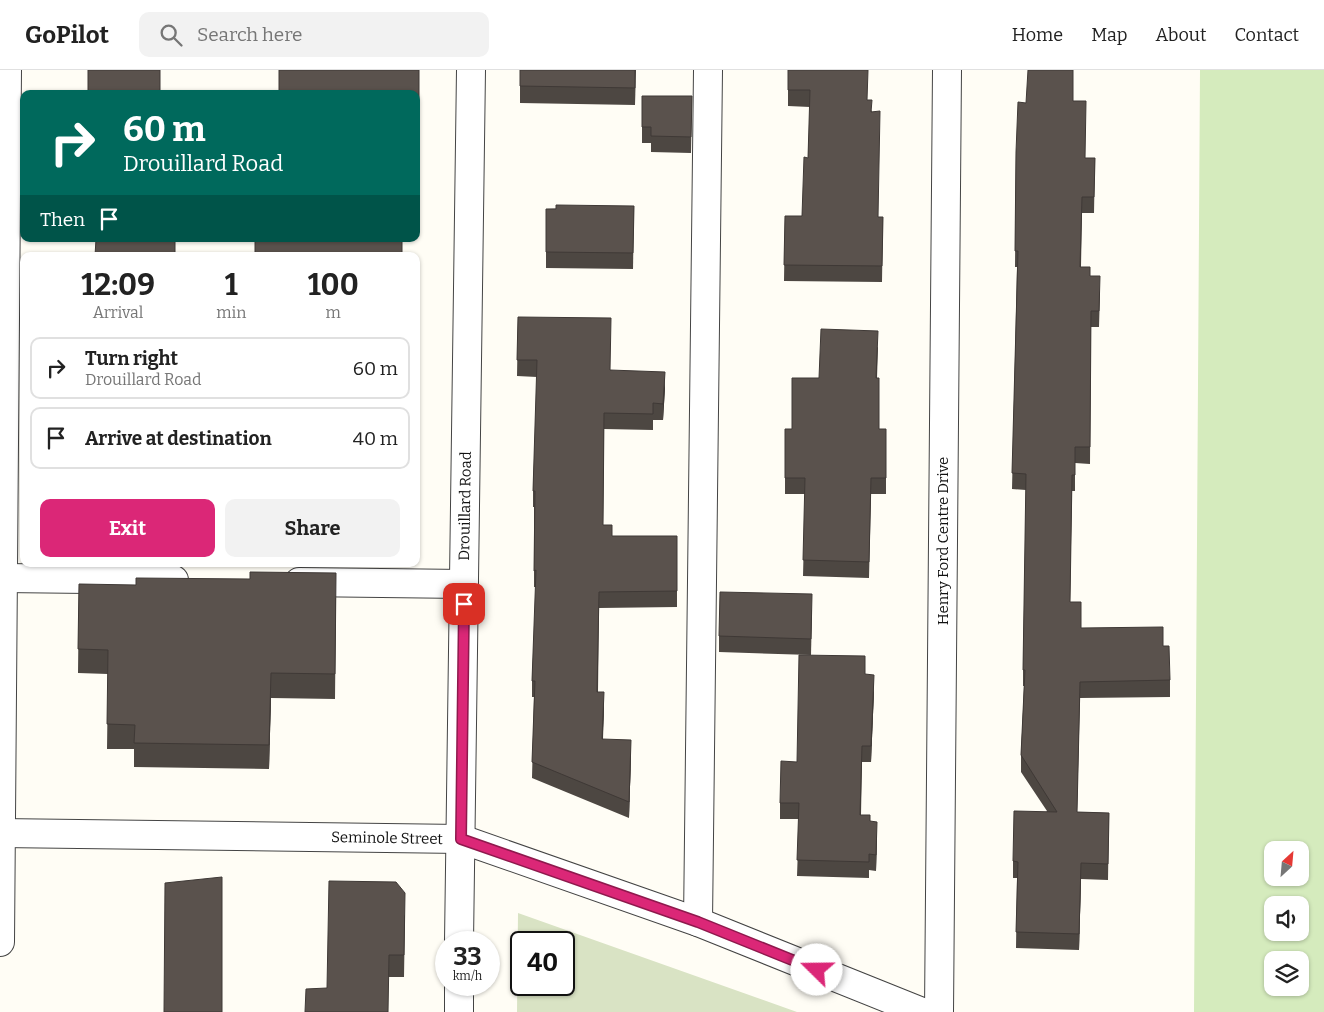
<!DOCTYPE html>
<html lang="en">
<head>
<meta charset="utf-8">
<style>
  :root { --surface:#fff; --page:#f2f2f2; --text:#222; --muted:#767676; --line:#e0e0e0; --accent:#db2777 }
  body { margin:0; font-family:Bitter,serif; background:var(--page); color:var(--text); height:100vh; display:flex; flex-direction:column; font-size:19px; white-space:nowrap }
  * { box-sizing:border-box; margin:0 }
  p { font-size:16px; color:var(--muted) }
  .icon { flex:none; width:28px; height:28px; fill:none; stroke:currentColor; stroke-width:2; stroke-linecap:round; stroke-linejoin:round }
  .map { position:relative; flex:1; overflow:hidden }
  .drawer { position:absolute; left:20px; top:182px; width:400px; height:315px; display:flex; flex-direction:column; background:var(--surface); border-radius:10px; box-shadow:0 1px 4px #0004 }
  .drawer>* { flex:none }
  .hud { position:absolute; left:20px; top:20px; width:400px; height:152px; border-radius:10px; box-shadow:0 1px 4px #0004; background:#00695c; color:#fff; overflow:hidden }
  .needle { width:32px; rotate:26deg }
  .controls { position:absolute; left:1264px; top:771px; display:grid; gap:10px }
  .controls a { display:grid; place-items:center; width:45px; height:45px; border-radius:10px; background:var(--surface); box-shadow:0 1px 4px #0004; font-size:25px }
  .speed { position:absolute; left:435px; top:861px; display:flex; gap:10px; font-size:25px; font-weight:700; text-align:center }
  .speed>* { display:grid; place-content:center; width:65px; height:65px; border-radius:50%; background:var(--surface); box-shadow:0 1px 4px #0004; line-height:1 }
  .speed small { font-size:12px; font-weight:400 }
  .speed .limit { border:2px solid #111; border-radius:8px; background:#fff; color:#111 }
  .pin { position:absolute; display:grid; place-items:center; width:42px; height:42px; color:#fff; margin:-21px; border-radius:10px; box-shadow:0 2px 8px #0006 }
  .me { position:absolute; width:55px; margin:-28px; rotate:292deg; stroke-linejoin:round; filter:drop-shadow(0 0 4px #0008) }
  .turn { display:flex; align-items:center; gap:18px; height:105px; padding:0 20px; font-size:22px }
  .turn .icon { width:65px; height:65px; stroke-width:2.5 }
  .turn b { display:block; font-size:35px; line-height:42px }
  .then { display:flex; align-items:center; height:48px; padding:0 20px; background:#0003; gap:10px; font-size:19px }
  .eta { display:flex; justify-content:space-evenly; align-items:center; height:85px; text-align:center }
  .eta b { font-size:30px; font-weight:700; line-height:35px }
  .button { display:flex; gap:10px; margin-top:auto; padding:10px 20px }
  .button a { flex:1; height:58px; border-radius:10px; background:var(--accent); color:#fff; font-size:20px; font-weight:700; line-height:58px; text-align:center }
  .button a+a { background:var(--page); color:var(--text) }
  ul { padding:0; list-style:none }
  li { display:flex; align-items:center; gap:15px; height:62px; margin:0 10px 8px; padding:0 10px; border:2px solid var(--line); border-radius:10px }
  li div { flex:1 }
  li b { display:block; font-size:19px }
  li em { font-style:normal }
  header { display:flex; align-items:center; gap:30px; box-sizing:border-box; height:70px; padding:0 25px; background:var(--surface); border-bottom:1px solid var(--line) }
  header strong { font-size:24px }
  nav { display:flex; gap:28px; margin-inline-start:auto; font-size:18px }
  .search { width:350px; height:45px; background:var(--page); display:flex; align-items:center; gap:12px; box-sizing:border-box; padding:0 18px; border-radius:10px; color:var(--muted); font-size:19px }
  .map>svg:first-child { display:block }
</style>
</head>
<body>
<header>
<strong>GoPilot</strong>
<div class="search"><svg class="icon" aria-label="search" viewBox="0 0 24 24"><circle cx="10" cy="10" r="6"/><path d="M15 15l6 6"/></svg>Search here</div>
<nav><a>Home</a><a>Map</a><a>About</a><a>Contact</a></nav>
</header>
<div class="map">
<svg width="1324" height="942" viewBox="0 0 1324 942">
  <rect width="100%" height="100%" fill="#fffdf5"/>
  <path fill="#d5ebbd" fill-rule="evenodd" d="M1200 0H1324V942H1194ZM1272 780H1300V808H1272ZM1272 835H1300V862H1272ZM1272 890H1300V918H1272Z"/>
  <path fill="#d9e3c4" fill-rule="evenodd" d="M518 843 797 942H517ZM521 872H564V915H521Z"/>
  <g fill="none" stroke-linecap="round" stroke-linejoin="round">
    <defs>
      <g id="minor">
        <polyline points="3,508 174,510"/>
        <polyline points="299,512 464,514"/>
        <polyline points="0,763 461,769 698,852 922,942"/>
        <polyline points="698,852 708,0"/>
        <polyline points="0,872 7,0"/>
        <polyline points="459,872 471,0"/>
        <polyline points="459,942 459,915"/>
        <polyline points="939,942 947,0"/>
      </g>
    </defs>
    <use href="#minor" stroke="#444" stroke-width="30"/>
    <use href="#minor" stroke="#fff" stroke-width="28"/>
  </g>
  <g fill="#4d4742">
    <polygon points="419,0 419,55 416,55 416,24"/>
    <polygon points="520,0 636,0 635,35 520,33"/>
    <polygon points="788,0 867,30 872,42 878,147 883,147 882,212 784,211 785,146 802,146 808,88 810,37 788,36"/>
    <polygon points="642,26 692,26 691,83 651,82 651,73 642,73"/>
    <polygon points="1073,31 1085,88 1095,88 1094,143 1082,143 1081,197 1090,206 1100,223 1099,257 1091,257 1090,394 1075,393 1075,421 1072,421 1070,532 1081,558 1163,576 1170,610 1170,627 1080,628 1077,742 1109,743 1108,810 1081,809 1079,880 1016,878 1017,808 1013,808 1013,791 1047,741 1021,702 1021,685 1024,616 1023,616 1023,600 1026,420 1012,419 1017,197 1015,197 1016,82 1026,33"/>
    <polygon points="634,136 633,199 546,198 546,139"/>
    <rect x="255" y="169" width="147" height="17"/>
    <polygon points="518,247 610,300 665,318 663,350 653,350 653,360 604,359 603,455 612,466 677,466 677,537 599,538 598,622 604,638 603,669 631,686 629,748 532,708 534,627 532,627 532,611 536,517 534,517 534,437 533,437 533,421 537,307 517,306"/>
    <polygon points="878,277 877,308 879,359 886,359 886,424 871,424 869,508 803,506 805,424 785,424 785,359 792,359 819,308"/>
    <polygon points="251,494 364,494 364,497 251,496"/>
    <polygon points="79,514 336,528 335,629 271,628 269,699 134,697 134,679 107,679 108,604 78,603"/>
    <polygon points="812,540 811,585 719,582 719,566"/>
    <polygon points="874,621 871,692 862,692 861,745 870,751 877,768 876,801 869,800 869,808 797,806 799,749 780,749 780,733 797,692"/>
    <polygon points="405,845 404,907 389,907 327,918"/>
  </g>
  <g fill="#3f3936">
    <polygon points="665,302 665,318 663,350 663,334"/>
    <polygon points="271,603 271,628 269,699 269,675"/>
    <polygon points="874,605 874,621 871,692 871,676"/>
    <polygon points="604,622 604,638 602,685 602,669"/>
    <polygon points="631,670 631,686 629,748 629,732"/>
    <polygon points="877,752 877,768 876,801 876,785"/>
    <polygon points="1081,793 1081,809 1079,880 1079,864"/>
  </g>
  <g fill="#5a524d" stroke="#3f3936">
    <rect x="88" y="0" width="72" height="24"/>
    <polygon points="279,0 419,0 419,37 416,37 416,24 279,24"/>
    <polygon points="520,0 635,0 635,18 520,16"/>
    <polygon points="788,0 868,0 867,30 872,30 871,42 880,41 878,147 883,147 882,196 784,195 785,146 802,146 804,87 808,88 810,20 788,20"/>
    <polygon points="1028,0 1073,0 1073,31 1086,31 1085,88 1095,88 1094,127 1082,127 1080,197 1090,197 1090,206 1100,206 1099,241 1091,241 1090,377 1075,377 1075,405 1072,405 1070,532 1081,532 1081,558 1163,557 1163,576 1169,576 1170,610 1080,612 1077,742 1109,743 1108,794 1081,793 1079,864 1016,862 1018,792 1013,791 1014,741 1057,742 1021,685 1025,600 1023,600 1026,404 1012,403 1018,181 1015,181 1016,82 1018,32 1026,33"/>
    <polygon points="642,26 692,26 691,67 651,66 651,57 642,57"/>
    <polygon points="556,135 634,136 633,183 546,182 546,139 556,139"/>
    <polygon points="96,169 175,169 175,186 95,186"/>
    <polygon points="255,169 402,169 402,185 255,183"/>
    <polygon points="518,247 611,248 610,300 665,302 663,334 653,333 653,344 604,343 603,455 612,455 612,466 677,466 677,521 599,522 597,622 604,622 602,669 631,670 629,732 532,692 535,611 532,611 536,500 534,501 535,421 533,421 537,290 517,290"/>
    <polygon points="821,259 878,261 876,308 879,308 879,359 886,359 886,408 871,408 869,492 803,490 805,408 785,408 785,359 792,359 792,308 819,308"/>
    <polygon points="250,502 336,503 335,604 271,603 269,675 134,673 135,655 107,654 108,580 78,579 79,514 136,515 136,508 250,509"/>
    <polygon points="720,522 812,524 811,569 719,566"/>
    <polygon points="799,585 865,586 865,604 874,605 871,676 862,676 860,745 870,745 870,751 877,752 876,785 869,784 869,792 797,790 799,733 780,733 781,691 797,692"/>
    <polygon points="222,807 222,942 164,942 165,813"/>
    <polygon points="329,811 396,812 405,823 404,885 389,885 388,942 305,942 306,919 327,918"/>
  </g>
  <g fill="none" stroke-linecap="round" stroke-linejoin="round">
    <defs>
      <polyline id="route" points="464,534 461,769 698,852 817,900"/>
    </defs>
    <use href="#route" stroke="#8e194d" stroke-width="12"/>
    <use href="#route" stroke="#db2777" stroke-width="9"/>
  </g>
  <g text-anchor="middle" stroke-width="5" stroke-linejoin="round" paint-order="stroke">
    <g font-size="15" fill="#111" stroke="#fff">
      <text transform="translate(465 436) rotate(-89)" y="5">Drouillard Road</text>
      <text transform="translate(943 471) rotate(-90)" y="5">Henry Ford Centre Drive</text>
      <text transform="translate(387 768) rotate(1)" y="5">Seminole Street</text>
    </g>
  </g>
</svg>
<div class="controls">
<a><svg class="needle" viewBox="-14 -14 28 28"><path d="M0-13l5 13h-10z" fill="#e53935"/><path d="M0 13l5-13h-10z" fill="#767676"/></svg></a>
<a><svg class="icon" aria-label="sound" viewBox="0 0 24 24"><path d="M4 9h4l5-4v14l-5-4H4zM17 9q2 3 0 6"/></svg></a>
<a><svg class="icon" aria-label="layers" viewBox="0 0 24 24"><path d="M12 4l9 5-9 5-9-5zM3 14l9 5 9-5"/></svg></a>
</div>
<div class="speed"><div>33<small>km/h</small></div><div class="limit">40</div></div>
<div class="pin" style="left:464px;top:534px;background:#d93025"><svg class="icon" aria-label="arrive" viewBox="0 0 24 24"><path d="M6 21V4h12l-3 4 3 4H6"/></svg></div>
<svg class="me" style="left:817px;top:900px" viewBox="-20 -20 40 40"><circle r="19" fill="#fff"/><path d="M0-13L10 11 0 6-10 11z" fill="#db2777"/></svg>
<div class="hud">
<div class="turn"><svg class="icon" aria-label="right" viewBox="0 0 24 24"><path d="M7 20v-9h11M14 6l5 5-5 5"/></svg><div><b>60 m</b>Drouillard Road</div></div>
<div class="then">Then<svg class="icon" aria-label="arrive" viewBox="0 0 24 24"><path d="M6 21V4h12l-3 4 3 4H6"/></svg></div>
</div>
<section class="drawer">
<div class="eta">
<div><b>12:09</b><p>Arrival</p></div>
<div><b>1</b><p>min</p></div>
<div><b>100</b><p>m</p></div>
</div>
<ul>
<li><svg class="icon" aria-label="right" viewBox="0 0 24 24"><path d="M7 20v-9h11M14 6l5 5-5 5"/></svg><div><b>Turn right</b><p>Drouillard Road</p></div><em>60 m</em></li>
<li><svg class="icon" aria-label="arrive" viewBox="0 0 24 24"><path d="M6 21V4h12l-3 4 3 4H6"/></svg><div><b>Arrive at destination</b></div><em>40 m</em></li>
</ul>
<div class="button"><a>Exit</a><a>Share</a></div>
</section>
</div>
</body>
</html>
